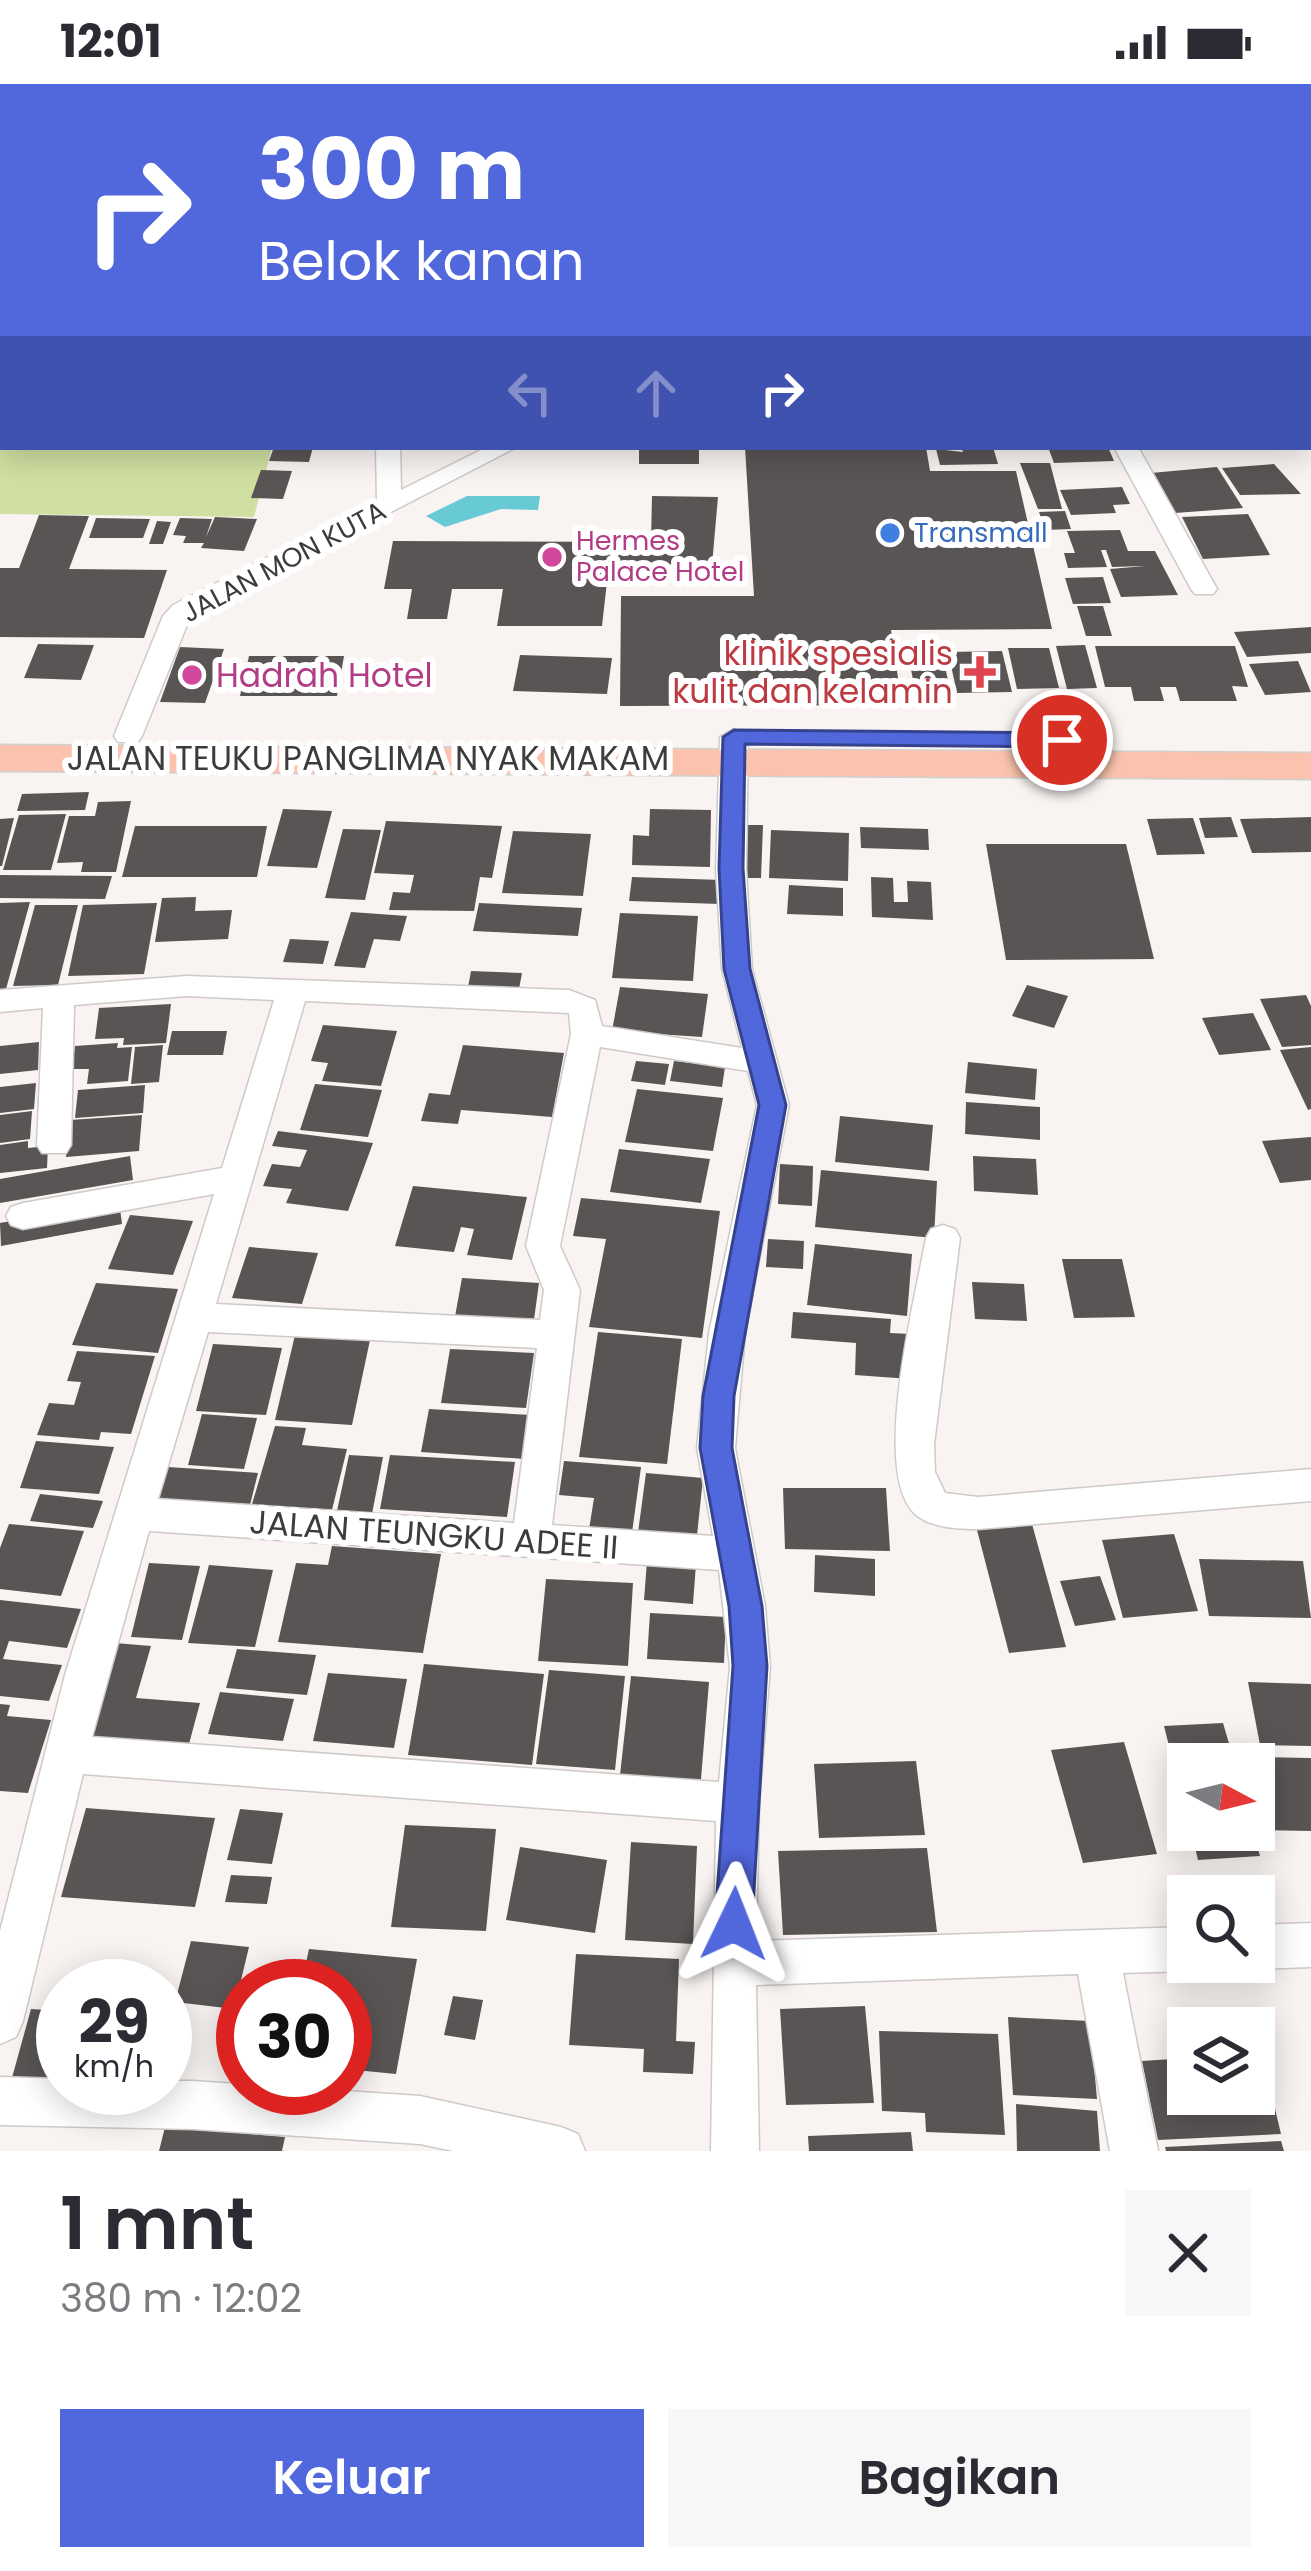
<!DOCTYPE html>
<html lang="id">
<head>
<meta charset="utf-8">
<style>
  :root { --surface:#fff; --page:#f7f7f7; --text:#2b2b33; --muted:#7c7c81; --accent:#5167dc }
  body { margin:0; font-family:Poppins,sans-serif; background:var(--page); color:var(--text); height:100vh; display:flex; flex-direction:column; font-size:45px; white-space:nowrap }
  * { box-sizing:border-box; margin:0 }
  p { font-size:39px; color:var(--muted) }
  .icon { flex:none; width:66px; height:66px; fill:none; stroke:currentColor; stroke-width:2; stroke-linecap:round; stroke-linejoin:round }
  .map { position:relative; height:2067px; overflow:hidden }
  .panel { display:flex; flex-direction:column; background:var(--surface); flex:1 }
  .panel>* { flex:none }
  .guide { position:absolute; left:0px; top:0px; width:1311px; height:366px; box-shadow:0 6px 30px #0003; background:#5167dc; color:#fff; overflow:hidden }
  .needle { width:78px; rotate:97deg }
  .buttons { position:absolute; left:1167px; top:1659px; display:grid; gap:24px }
  .buttons a { display:grid; place-items:center; width:108px; height:108px; border-radius:0px; background:var(--surface); box-shadow:0 6px 30px #0003; font-size:60px }
  .speed { position:absolute; left:36px; top:1875px; display:flex; gap:24px; font-size:60px; font-weight:700; text-align:center }
  .speed>* { display:grid; place-content:center; width:156px; height:156px; border-radius:50%; background:var(--surface); box-shadow:0 6px 30px #0003; line-height:1 }
  .speed small { font-size:30px; font-weight:400 }
  .speed .limit { border:18px solid #d22; background:#fff; color:#111 }
  .pin { position:absolute; display:grid; place-items:center; width:102px; height:102px; color:#fff; margin:-51px; border:6px solid #fff; border-radius:50%; box-shadow:0 3px 12px #0007 }
  .me { position:absolute; width:132px; margin:-66px; rotate:2deg; stroke-linejoin:round; filter:drop-shadow(0 0 9px #0008) }
  .turn { display:flex; align-items:center; gap:42px; height:252px; padding:0 60px; font-size:54px }
  .turn .icon { width:156px; height:156px; stroke-width:2.5 }
  .turn b { display:block; font-size:84px; line-height:102px }
  .lanes { display:flex; align-items:center; height:114px; padding:0 60px; background:#0003; justify-content:center; gap:60px; direction:ltr }
  .lanes .off { opacity:.35 }
  .round { display:grid; place-items:center; flex:none; width:126px; height:126px; border-radius:0px; background:var(--page) }
  .headline { display:flex; align-items:center; justify-content:space-between; height:204px; padding:0 60px }
  h1 { font-size:72px; font-weight:600; line-height:90px }
  .cta { display:flex; gap:24px; margin-top:auto; padding:24px 60px }
  .cta a { flex:1; height:138px; border-radius:0px; background:var(--accent); color:#fff; font-size:48px; font-weight:600; line-height:138px; text-align:center }
  .cta a+a { background:var(--page); color:var(--text) }
  .status { display:flex; justify-content:space-between; align-items:center; height:84px; padding:0 60px; background:var(--surface); direction:ltr }
  .status svg { height:33px; fill:currentColor }
  .map>svg:first-child { display:block }
</style>
</head>
<body>
<div class="status"><b>12:01</b><svg viewBox="0 0 49 12"><path d="M0 12V9h3v3zM5 12V6h3v6zM10 12V3h3v9zM15 12V0h3v12zM26 1h20v11H26zM47 4h2v5h-2z"/></svg></div>
<div class="map">
<svg width="1311" height="2067" viewBox="0 0 1311 2067">
  <rect width="100%" height="100%" fill="#f9f4f2"/>
  <polygon fill="#d0dfa2" points="0,277 3,363 272,363 254,433 0,430"/>
  <polygon fill="#67cad5" points="467,412 540,412 538,426 501,425 445,443 426,432"/>
  <g fill="#595554">
    <polygon points="274,363 313,363 309,378 269,377"/>
    <polygon points="647,363 699,365 699,380 639,380 639,365"/>
    <polygon points="745,363 926,363 930,387 1016,387 1052,545 891,546 902,621 620,622 621,512 754,512"/>
    <polygon points="961,363 993,363 998,380 940,381 936,365 963,368"/>
    <polygon points="1048,363 1108,363 1114,377 1054,379"/>
    <polygon points="1020,379 1050,379 1062,425 1038,425"/>
    <polygon points="1274,380 1301,410 1240,411 1222,384"/>
    <polygon points="1217,383 1243,424 1175,429 1151,389"/>
    <polygon points="261,386 292,387 283,415 251,414"/>
    <polygon points="1122,403 1130,420 1113,421 1116,429 1071,431 1060,406"/>
    <polygon points="652,412 718,413 712,481 609,480 602,542 497,542 503,505 452,505 447,535 407,535 412,505 384,505 393,457 651,458"/>
    <polygon points="1065,427 1071,445 1045,446 1039,428"/>
    <polygon points="1248,430 1270,471 1203,475 1182,433"/>
    <polygon points="39,431 89,432 69,485 167,486 144,554 0,553 0,484 19,484"/>
    <polygon points="215,433 257,435 244,467 201,464 204,459 183,459 186,452 173,451 180,434 212,435 206,453"/>
    <polygon points="96,434 150,435 143,454 89,454"/>
    <polygon points="157,437 171,438 163,460 149,460"/>
    <polygon points="1120,446 1128,467 1155,467 1178,511 1121,513 1110,485 1145,482 1112,483 1106,466 1101,466 1107,483 1068,484 1064,469 1075,469 1067,447"/>
    <polygon points="1103,493 1111,519 1073,520 1065,494"/>
    <polygon points="1077,522 1103,522 1112,552 1086,552"/>
    <polygon points="1311,543 1311,569 1247,573 1234,548"/>
    <polygon points="38,560 94,561 81,596 24,594"/>
    <polygon points="1085,561 1097,604 1067,605 1056,562"/>
    <polygon points="1095,562 1235,562 1248,603 1232,602 1237,617 1180,617 1176,603 1160,603 1164,617 1134,617 1131,603 1105,603"/>
    <polygon points="180,563 224,565 205,619 160,618"/>
    <polygon points="941,563 951,611 916,612 907,564"/>
    <polygon points="1008,564 1049,564 1059,604 1017,605"/>
    <polygon points="1002,567 1012,608 957,609 948,568"/>
    <polygon points="520,571 612,574 607,610 513,607"/>
    <polygon points="249,572 344,572 337,612 240,612"/>
    <polygon points="1298,577 1311,608 1265,611 1249,580"/>
    <polygon points="89,708 85,726 17,727 22,710"/>
    <polygon points="131,717 116,788 81,788 83,778 57,779 69,732 95,732 98,718"/>
    <polygon points="283,725 332,727 317,784 267,782"/>
    <polygon points="650,725 711,726 710,783 632,781 633,751 649,752"/>
    <polygon points="66,730 51,786 3,786 19,731"/>
    <polygon points="1231,733 1238,753 1205,754 1199,734"/>
    <polygon points="1311,733 1311,768 1252,769 1240,735"/>
    <polygon points="14,734 2,782 0,782 0,735"/>
    <polygon points="1193,734 1205,770 1157,771 1147,735"/>
    <polygon points="386,737 502,742 492,794 480,793 474,827 389,826 393,808 410,809 414,791 374,789"/>
    <polygon points="745,741 763,741 761,794 742,794"/>
    <polygon points="135,742 267,742 257,793 122,793"/>
    <polygon points="860,743 928,745 929,766 861,764"/>
    <polygon points="343,745 381,746 365,816 325,814"/>
    <polygon points="771,746 849,749 848,797 769,794"/>
    <polygon points="513,747 591,750 583,812 502,809"/>
    <polygon points="986,760 1126,760 1154,875 1006,876"/>
    <polygon points="0,791 112,792 105,815 0,814"/>
    <polygon points="632,793 722,796 720,820 629,817"/>
    <polygon points="871,793 893,794 894,818 908,818 907,797 931,798 933,836 872,833"/>
    <polygon points="789,801 843,804 843,832 787,830"/>
    <polygon points="196,813 195,827 232,826 228,855 155,858 162,814"/>
    <polygon points="30,818 6,905 0,905 0,819"/>
    <polygon points="157,819 144,890 68,892 83,821"/>
    <polygon points="479,819 582,824 578,852 473,847"/>
    <polygon points="35,821 78,821 58,901 13,902"/>
    <polygon points="351,828 407,832 400,857 374,855 365,884 334,882"/>
    <polygon points="620,829 698,832 693,897 612,894"/>
    <polygon points="290,855 329,857 323,880 283,878"/>
    <polygon points="471,887 522,889 519,905 468,903"/>
    <polygon points="1027,901 1068,912 1054,944 1012,932"/>
    <polygon points="620,903 708,910 702,953 612,947"/>
    <polygon points="1306,911 1311,922 1311,961 1282,963 1260,915"/>
    <polygon points="171,920 166,959 123,961 124,954 95,955 99,924"/>
    <polygon points="1253,929 1271,966 1219,971 1202,934"/>
    <polygon points="323,941 397,947 381,1002 322,997 328,979 311,977"/>
    <polygon points="172,947 227,947 223,971 167,971"/>
    <polygon points="39,958 38,986 0,990 0,962"/>
    <polygon points="118,959 117,964 132,963 128,997 87,1000 89,985 72,985 75,962"/>
    <polygon points="163,961 159,998 131,1000 135,963"/>
    <polygon points="463,961 564,969 552,1033 461,1026 458,1040 421,1037 429,1009 450,1011"/>
    <polygon points="1311,963 1311,1025 1308,1026 1280,966"/>
    <polygon points="636,977 669,980 665,1001 631,997"/>
    <polygon points="674,977 725,983 722,1003 670,997"/>
    <polygon points="968,978 1037,985 1035,1016 965,1009"/>
    <polygon points="36,999 34,1025 0,1029 0,1003"/>
    <polygon points="315,1000 382,1006 368,1053 300,1046"/>
    <polygon points="145,1001 143,1029 75,1034 78,1006"/>
    <polygon points="637,1005 723,1014 713,1067 625,1058"/>
    <polygon points="966,1018 1040,1023 1040,1056 965,1050"/>
    <polygon points="32,1027 30,1055 0,1059 0,1031"/>
    <polygon points="142,1031 139,1067 66,1073 70,1036"/>
    <polygon points="840,1032 933,1041 929,1087 835,1078"/>
    <polygon points="278,1047 373,1059 348,1127 286,1119 292,1105 263,1102 272,1080 300,1083 307,1066 272,1062"/>
    <polygon points="1311,1053 1311,1096 1280,1099 1262,1057"/>
    <polygon points="28,1057 28,1064 48,1062 47,1084 0,1089 0,1061"/>
    <polygon points="619,1065 710,1075 701,1119 610,1108"/>
    <polygon points="130,1072 133,1096 0,1119 0,1095"/>
    <polygon points="973,1072 1036,1075 1038,1111 974,1107"/>
    <polygon points="780,1080 813,1082 812,1122 778,1120"/>
    <polygon points="821,1086 937,1097 934,1154 815,1143"/>
    <polygon points="413,1102 527,1113 512,1176 467,1171 474,1145 461,1143 454,1168 395,1162"/>
    <polygon points="581,1114 720,1127 702,1254 589,1243 606,1155 573,1152"/>
    <polygon points="119,1117 122,1140 1,1162 0,1139"/>
    <polygon points="130,1131 193,1137 173,1191 108,1185"/>
    <polygon points="768,1155 804,1157 803,1185 766,1183"/>
    <polygon points="815,1160 912,1170 907,1232 807,1221"/>
    <polygon points="249,1163 318,1169 302,1220 232,1214"/>
    <polygon points="1062,1175 1122,1175 1135,1233 1074,1234"/>
    <polygon points="462,1194 539,1199 533,1243 454,1238"/>
    <polygon points="972,1198 1024,1200 1027,1237 975,1235"/>
    <polygon points="96,1199 178,1205 158,1269 72,1261"/>
    <polygon points="793,1228 891,1235 890,1249 911,1250 910,1295 855,1291 856,1259 791,1254"/>
    <polygon points="598,1248 682,1255 667,1380 579,1373"/>
    <polygon points="295,1251 370,1256 352,1341 275,1336"/>
    <polygon points="213,1260 282,1264 266,1331 196,1327"/>
    <polygon points="450,1265 534,1269 526,1324 441,1319"/>
    <polygon points="77,1267 155,1272 131,1350 101,1348 99,1356 37,1351 49,1319 74,1321 81,1298 67,1297"/>
    <polygon points="429,1325 531,1331 525,1375 421,1368"/>
    <polygon points="202,1330 257,1334 244,1385 188,1381"/>
    <polygon points="275,1342 306,1344 302,1361 347,1365 330,1434 250,1427"/>
    <polygon points="36,1357 114,1363 99,1410 20,1404"/>
    <polygon points="349,1371 383,1373 372,1430 337,1427"/>
    <polygon points="390,1371 515,1378 507,1433 380,1425"/>
    <polygon points="564,1377 641,1383 631,1456 588,1452 594,1414 559,1411"/>
    <polygon points="168,1383 258,1389 247,1433 155,1427"/>
    <polygon points="646,1389 703,1394 696,1461 637,1456"/>
    <polygon points="783,1404 886,1404 890,1467 785,1465"/>
    <polygon points="40,1410 103,1417 93,1444 30,1437"/>
    <polygon points="9,1440 84,1447 61,1512 0,1505 0,1464"/>
    <polygon points="1032,1440 1066,1563 1009,1569 977,1446"/>
    <polygon points="1174,1450 1198,1527 1123,1534 1102,1456"/>
    <polygon points="332,1462 441,1470 423,1569 278,1558 296,1479 328,1481"/>
    <polygon points="815,1471 875,1475 875,1512 814,1508"/>
    <polygon points="1199,1475 1303,1477 1311,1534 1209,1532"/>
    <polygon points="647,1477 696,1480 693,1520 644,1516"/>
    <polygon points="149,1479 200,1482 182,1556 131,1553"/>
    <polygon points="209,1481 273,1486 255,1563 188,1559"/>
    <polygon points="1100,1492 1116,1536 1075,1542 1060,1497"/>
    <polygon points="546,1495 633,1499 628,1582 538,1577"/>
    <polygon points="0,1516 81,1525 67,1564 9,1557 3,1575 62,1581 49,1617 0,1612"/>
    <polygon points="650,1529 726,1533 724,1579 647,1575"/>
    <polygon points="115,1559 151,1562 136,1614 200,1619 189,1660 87,1652"/>
    <polygon points="237,1565 316,1571 307,1611 226,1604"/>
    <polygon points="424,1580 544,1590 532,1681 408,1671"/>
    <polygon points="549,1586 625,1592 615,1686 536,1680"/>
    <polygon points="328,1589 407,1595 394,1664 313,1657"/>
    <polygon points="631,1592 709,1598 700,1707 619,1700"/>
    <polygon points="1248,1598 1311,1600 1311,1662 1260,1661"/>
    <polygon points="220,1608 294,1615 283,1657 208,1650"/>
    <polygon points="0,1620 10,1621 7,1632 51,1636 28,1709 0,1707"/>
    <polygon points="1223,1639 1235,1680 1188,1680 1186,1729 1164,1642"/>
    <polygon points="1124,1658 1157,1770 1083,1779 1051,1666"/>
    <polygon points="1251,1673 1311,1674 1311,1747 1264,1746"/>
    <polygon points="916,1677 925,1751 819,1754 814,1680"/>
    <polygon points="86,1724 215,1734 195,1823 61,1813"/>
    <polygon points="240,1725 283,1729 272,1780 227,1776"/>
    <polygon points="405,1741 496,1745 486,1847 391,1843"/>
    <polygon points="1191,1746 1253,1746 1260,1772 1198,1776"/>
    <polygon points="631,1758 697,1762 693,1860 625,1856"/>
    <polygon points="520,1763 607,1776 595,1849 506,1836"/>
    <polygon points="927,1764 937,1848 783,1851 778,1767"/>
    <polygon points="231,1791 272,1793 267,1820 225,1818"/>
    <polygon points="191,1857 249,1863 234,1925 175,1918"/>
    <polygon points="309,1865 417,1875 396,1990 345,1985 345,1902 301,1902"/>
    <polygon points="576,1870 679,1875 676,1957 695,1958 693,1990 643,1988 644,1965 569,1961"/>
    <polygon points="453,1912 483,1916 475,1956 444,1951"/>
    <polygon points="865,1922 874,2019 786,2021 780,1925"/>
    <polygon points="31,1925 63,1927 63,1977 56,2004 10,2001"/>
    <polygon points="1008,1933 1090,1937 1097,2015 1013,2011"/>
    <polygon points="879,1947 998,1950 1005,2051 926,2048 925,2029 882,2027"/>
    <polygon points="1254,1970 1262,1970 1281,2050 1158,2056 1142,1977 1188,1974 1188,2010 1254,2010"/>
    <polygon points="1016,2020 1097,2027 1100,2067 1017,2067"/>
    <polygon points="165,2043 285,2053 282,2067 159,2067"/>
    <polygon points="911,2048 913,2067 809,2067 808,2052"/>
    <polygon points="1281,2057 1284,2067 1166,2067 1165,2063"/>
  </g>
  <g fill="none" stroke-linecap="round" stroke-linejoin="round">
    <defs>
      <g id="street">
        <rect x="465" y="0" width="18" height="3"/>
        <polygon points="712,0 857,0 855,3"/>
        <polygon points="895,0 913,0 914,3 896,3"/>
        <polygon points="1168,0 1197,0 1198,2 1170,3"/>
        <rect x="0" y="38" width="3" height="12"/>
        <rect x="0" y="114" width="3" height="12"/>
        <rect x="0" y="180" width="3" height="12"/>
        <polygon points="1308,182 1311,183 1311,198 1308,197"/>
        <rect x="0" y="259" width="3" height="14"/>
        <rect x="1308" y="288" width="3" height="14"/>
        <polygon points="376,363 400,363 401,406 487,363 517,363 191,531 142,652 138,658 118,658 114,652 163,532 173,521 377,418"/>
        <polygon points="1114,363 1138,363 1217,505 1213,510 1195,510 1191,505"/>
        <path d="M734 645 748 653 746 785 752 885 789 1021 745 1249 735 1364 765 1522 770 1583 759 1719 756 1857 1188 1843V1878L1204 1880 1188 1887 1123 1889 1158 2067H1110L1078 1890 756 1901 759 2067H711L716 1737 83 1690 23 1937 16 1953 0 1960V1847L65 1591 214 1110 23 1145 11 1141 6 1132 11 1123 23 1119 222 1084 274 916 187 912 74 921 71 1061 66 1069H42L37 1061 43 924 0 928V906L187 892 569 906 595 916 602 942 742 964 722 885 716 785 720 653ZM305 917 569 929 571 950 526 1162 544 1206 540 1236 216 1220ZM600 963 748 987 757 1021 709 1249 697 1364 713 1452 552 1441 580 1206 560 1162ZM208 1248 537 1264 514 1439 158 1415ZM149 1447 719 1486 730 1583 719 1698 92 1653Z"/>
        <path d="M943 1141 955 1145 960 1154 934 1360 935 1388 945 1409 978 1413 1311 1385V1417L978 1445C957 1445 931 1444 915 1430 870 1388 916 1211 926 1154L931 1145Z"/>
        <polygon points="1311,1839 1311,1883 1254,1885 1238,1878 1254,1878 1254,1841"/>
        <polygon points="0,1993 63,1995 63,2004 165,2004 165,1997 193,1997 420,2012 561,2043 578,2050 585,2067 453,2067 420,2060 193,2045 0,2041"/>
      </g>
      <polygon id="primary" points="0,661 1311,669 1311,695 0,687"/>
    </defs>
    <use href="#street" stroke="#cecac8" stroke-width="3"/>
    <use href="#primary" stroke="#d1d0d0" stroke-width="3"/>
    <use href="#street" fill="#fff" fill-rule="evenodd"/>
    <use href="#primary" fill="#fbc3ad" fill-rule="evenodd"/>
  </g>
  <polygon fill="#5167dc" stroke="#35438f" stroke-width="3" points="734,646 1062,649 1073,656 1062,663 745,660 743,784 750,885 786,1021 734,1312 732,1364 762,1522 767,1582 752,1840 747,1852 734,1858 721,1852 715,1840 733,1582 729,1522 700,1364 703,1312 759,1021 724,885 719,784 723,653"/>
  <circle fill="#3f7fe0" stroke="#fff" stroke-width="4.5" cx="890" cy="449" r="12"/>
  <g fill="#d1479c" stroke="#fff" stroke-width="4.5">
    <circle cx="552" cy="473" r="12"/>
    <circle cx="192" cy="591" r="12"/>
  </g>
  <path fill="#e0444e" stroke="#fff" stroke-width="4.5" d="M974 570h12v12h12v12h-12v12h-12v-12h-12v-12h12z"/>
  <g text-anchor="middle" stroke-width="12" stroke-linejoin="round" paint-order="stroke">
    <g font-size="27" fill="#366cbe" stroke="#fff" text-anchor="start">
      <text x="914" y="458">Transmall</text>
    </g>
    <g font-size="27" fill="#b23c85" stroke="#fff" text-anchor="start">
      <text x="576" y="466">Hermes<tspan x="576" dy="31">Palace Hotel</tspan></text>
    </g>
    <g font-size="27" fill="#3e3c3b" stroke="#fff">
      <text transform="translate(284 478) rotate(-28)" y="9">JALAN MON KUTA</text>
    </g>
    <g font-size="33" fill="#be3a42" stroke="#fff" text-anchor="end">
      <text x="953" y="581">klinik spesialis<tspan x="953" dy="38">kulit dan kelamin</tspan></text>
    </g>
    <g font-size="33" fill="#b23c85" stroke="#fff" text-anchor="start">
      <text x="216" y="603">Hadrah Hotel</text>
    </g>
    <g font-size="33" fill="#3e3c3b" stroke="#fff">
      <text x="368" y="686">JALAN TEUKU PANGLIMA NYAK MAKAM</text>
      <text transform="translate(434 1450) rotate(4)" y="12">JALAN TEUNGKU ADEE II</text>
    </g>
  </g>
</svg>
<div class="buttons">
<a><svg class="needle" viewBox="-14 -14 28 28"><path d="M0-13l5 13h-10z" fill="#e53935"/><path d="M0 13l5-13h-10z" fill="#7c7c81"/></svg></a>
<a><svg class="icon" aria-label="search" viewBox="0 0 24 24"><circle cx="10" cy="10" r="6"/><path d="M15 15l6 6"/></svg></a>
<a><svg class="icon" aria-label="layers" viewBox="0 0 24 24"><path d="M12 4l9 5-9 5-9-5zM3 14l9 5 9-5"/></svg></a>
</div>
<div class="speed"><div>29<small>km/h</small></div><div class="limit">30</div></div>
<div class="pin" style="left:1062px;top:656px;background:#d93025"><svg class="icon" aria-label="arrive" viewBox="0 0 24 24"><path d="M6 21V4h12l-3 4 3 4H6"/></svg></div>
<svg class="me" style="left:734px;top:1840px" viewBox="-20 -20 40 40"><path d="M0-17L14 15 0 8-14 15z" fill="#5167dc" stroke="#fff" stroke-width="4"/></svg>
<div class="guide">
<div class="turn"><svg class="icon" aria-label="right" viewBox="0 0 24 24"><path d="M7 20v-9h11M14 6l5 5-5 5"/></svg><div><b>300 m</b>Belok kanan</div></div>
<div class="lanes"><svg class="icon off" aria-label="left" viewBox="0 0 24 24"><path d="M17 20v-9H6M10 6l-5 5 5 5"/></svg><svg class="icon off" aria-label="ahead" viewBox="0 0 24 24"><path d="M12 20V5M6 11l6-6 6 6"/></svg><svg class="icon" aria-label="right" viewBox="0 0 24 24"><path d="M7 20v-9h11M14 6l5 5-5 5"/></svg></div>
</div>
</div>
<section class="panel">
<div class="headline"><div><h1>1 mnt</h1><p>380 m · 12:02</p></div><a class="round"><svg class="icon" aria-label="close" viewBox="0 0 24 24"><path d="M6 6l12 12M18 6L6 18"/></svg></a></div>
<div class="cta"><a>Keluar</a><a>Bagikan</a></div>
</section>
</body>
</html>
